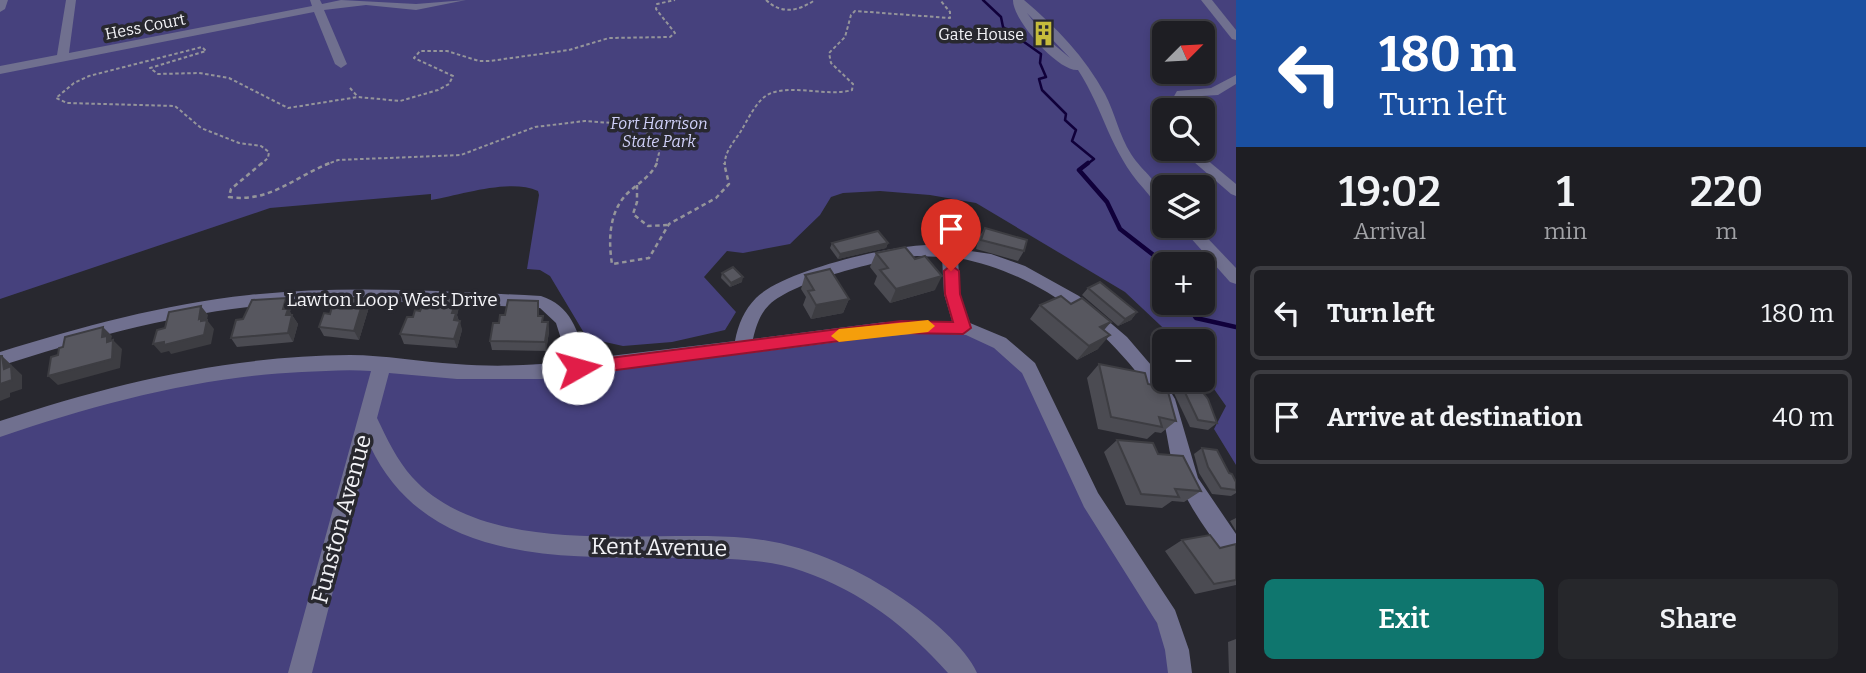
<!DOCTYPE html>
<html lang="en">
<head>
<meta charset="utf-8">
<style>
  :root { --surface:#1e1e23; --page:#26272b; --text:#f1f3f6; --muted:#a1a2a6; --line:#3c3c41; --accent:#0f766e }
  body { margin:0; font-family:Bitter,serif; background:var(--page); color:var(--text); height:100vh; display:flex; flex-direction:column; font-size:26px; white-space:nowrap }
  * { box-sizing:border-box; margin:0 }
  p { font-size:23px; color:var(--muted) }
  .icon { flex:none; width:38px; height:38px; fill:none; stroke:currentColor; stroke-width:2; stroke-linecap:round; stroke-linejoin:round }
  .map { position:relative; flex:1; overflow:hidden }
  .panel { display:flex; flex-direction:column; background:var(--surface); width:630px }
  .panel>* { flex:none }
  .top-card { background:#1a4fa0; color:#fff; overflow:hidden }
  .needle { width:46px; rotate:66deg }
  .controls { position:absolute; left:1152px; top:21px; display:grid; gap:14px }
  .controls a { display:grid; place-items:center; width:63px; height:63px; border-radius:10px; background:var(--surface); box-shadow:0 4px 10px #0003,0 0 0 2px var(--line); font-size:35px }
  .pin { position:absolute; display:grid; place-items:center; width:60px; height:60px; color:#fff; margin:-72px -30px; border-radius:50% 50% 50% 0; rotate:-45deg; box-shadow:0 0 7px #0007 }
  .pin .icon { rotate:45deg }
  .me { position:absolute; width:77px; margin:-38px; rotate:83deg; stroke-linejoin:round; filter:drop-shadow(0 0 5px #0008) }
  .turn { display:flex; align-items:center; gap:24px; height:147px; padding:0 28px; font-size:32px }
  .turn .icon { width:91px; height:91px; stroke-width:2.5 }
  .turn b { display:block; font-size:49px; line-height:60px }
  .eta { display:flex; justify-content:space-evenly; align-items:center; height:119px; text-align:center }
  .eta b { font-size:42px; font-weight:600; line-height:49px }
  .cta { display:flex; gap:14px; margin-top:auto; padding:14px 28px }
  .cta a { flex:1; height:80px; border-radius:10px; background:var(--accent); color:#fff; font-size:28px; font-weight:600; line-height:80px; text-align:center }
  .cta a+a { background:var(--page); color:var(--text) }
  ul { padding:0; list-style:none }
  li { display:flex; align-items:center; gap:21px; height:94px; margin:0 14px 10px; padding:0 14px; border:4px solid var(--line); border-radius:10px }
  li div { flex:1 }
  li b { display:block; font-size:26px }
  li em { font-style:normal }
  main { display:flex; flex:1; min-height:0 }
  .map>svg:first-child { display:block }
</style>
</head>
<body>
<main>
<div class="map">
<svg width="1236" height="673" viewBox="0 0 1236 673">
  <rect width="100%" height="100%" fill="#28282f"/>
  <g fill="#46417d" fill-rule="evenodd">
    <path d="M0 0H1236V465L1214 429 1226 406 1202 372V341H1177L1125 292 976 203 930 195 880 191 843 193 831 197 820 215 790 244 743 253 727 251 704 277 736 312 725 330 672 342 623 346 587 338 550 276 540 270 527 269 539 195 538 191C510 178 461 195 431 200V194L270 208 0 299ZM1164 33H1202V72H1164ZM1164 110H1202V149H1164ZM1164 187H1202V226H1164ZM1164 264H1202V303H1164Z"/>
    <polygon points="949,326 1013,351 1126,555 1180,673 0,673 0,429 254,367 457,372"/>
  </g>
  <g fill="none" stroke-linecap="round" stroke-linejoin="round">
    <polyline stroke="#10003a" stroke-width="2.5" points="983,0 1001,17 1003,27 1041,54 1040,63 1046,77 1039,79 1042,90 1066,114 1065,120 1076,130 1072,141 1094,159 1086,165"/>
    <g stroke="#10003a" stroke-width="4.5">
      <polyline points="1088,163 1079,170 1107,202 1120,229 1165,264"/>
      <polyline points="1186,303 1196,318 1236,327"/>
    </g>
    <g stroke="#95959a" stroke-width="2" stroke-dasharray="3.5 2.5" stroke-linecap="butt">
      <path d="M766 0C782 15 798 11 815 0"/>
      <polyline points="350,88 358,97"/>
      <polyline points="260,165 268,158 269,152 261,146 239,143 201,128 175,106 67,103 56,98 74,83 89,76 202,47 206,51 150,68 158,74 199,73 229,78 288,108 358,97 400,101 438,90 449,84 453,76 414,58 420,51 447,51 479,61 490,61 569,50 609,38 670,37 675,33 656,9 657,4 675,0"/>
      <polyline points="325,165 338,160 461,155 535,127 585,121 626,124 643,130 654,139 659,153 656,165"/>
      <path d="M725 165C724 152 734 142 741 131 747 121 753 108 762 99 781 80 826 98 852 90L853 84 831 63 829 53 845 37 851 15 855 11 950 18V12L940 0"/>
    </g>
    <g stroke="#95959a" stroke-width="2.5" stroke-dasharray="4.5 3.5" stroke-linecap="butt">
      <path d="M262 163 231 189 229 197C270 203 294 177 330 163"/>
      <path d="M657 163C651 176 640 182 630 191 609 209 608 239 612 264L649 258 669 224 716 198 729 184 724 163"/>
      <polyline points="637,185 637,202 633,214 648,226 667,225"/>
    </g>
    <g fill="#70708f" fill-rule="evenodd">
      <polygon points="0,0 8,0 5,9 0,12"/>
      <polygon points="66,0 76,0 69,53 312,6 310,0 320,0 322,4 341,0 416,4 466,0 416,10 366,5 324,10 347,64 341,68 335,64 314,12 0,74 0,66 57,55"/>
      <path d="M1013 0H1024C1056 27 1085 57 1105 94 1115 113 1119 135 1131 154 1142 172 1164 184 1164 207 1155 204 1150 196 1144 189 1109 150 1105 112 1078 70 1058 72 1012 19 1013 0ZM1027 13 1070 58 1045 37Z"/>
      <polygon points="1201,0 1212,0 1236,30 1236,40 1232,39"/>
      <polygon points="1236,75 1236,84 1218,95 1186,97 1188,110 1176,110 1173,98 1177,91 1211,88"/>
      <polygon points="1179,149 1194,149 1236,184 1236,196 1231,194"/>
      <polygon points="1180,226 1196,226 1236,268 1236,284 1230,282"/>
      <path d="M929 245 991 254 1025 266 1079 296 1127 337 1163 379 1175 399 1198 478 1236 534V563L1228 560C1207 531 1185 503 1174 468 1167 447 1167 421 1157 401 1150 387 1138 374 1128 362 1083 310 1027 271 958 258L960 294 970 323 1006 338 1035 363 1098 493 1175 610 1189 650 1192 673H1168L1165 650 1157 623 1084 507 1022 373 994 348 966 335 933 333 885 336 541 379H457L389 373 377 418C387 439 397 460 412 477 487 560 647 529 747 538 803 543 857 568 903 599 927 615 966 647 977 673H948C907 627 861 591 802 571 768 559 731 559 696 558 578 556 430 572 370 446L312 673H288L371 371C348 369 325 371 302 372 197 377 98 404 0 437V421C114 383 229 356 350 355 385 355 420 362 456 364 493 367 531 366 568 361L556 323 540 308C443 303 344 297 248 307 163 317 81 340 0 366V352C81 327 164 304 249 295 346 285 444 291 541 296 570 305 579 331 585 359L735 341C738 325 744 310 756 298 782 271 891 245 929 245ZM917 256 942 257 944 294 952 321 885 322 753 339C756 326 760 314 769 305 794 281 882 259 917 256Z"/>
    </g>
  </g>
  <g fill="#4b4b52">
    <polygon points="985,228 1024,251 1018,261 976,249 979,237"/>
    <polygon points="832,243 888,243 886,248 838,259 830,248"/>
    <polygon points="876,253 935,290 890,303 874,284 877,276 870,267"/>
    <polygon points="722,273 742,282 730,287 721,278"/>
    <polygon points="805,275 849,299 843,313 811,319 803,305 806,297 801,289"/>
    <polygon points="1088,288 1137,312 1131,320 1118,326 1082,295"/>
    <polygon points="364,298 369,307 359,340 324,336 319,327 330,314 337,308"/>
    <polygon points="538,301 539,316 543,322 548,322 549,332 546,351 492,350 490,341 499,323"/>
    <polygon points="1040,305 1104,330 1098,349 1077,360 1030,319"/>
    <polygon points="291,307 290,312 298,324 293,342 237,347 231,338 243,319"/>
    <polygon points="459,307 457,315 462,330 457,348 404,344 400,334 420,311"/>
    <polygon points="1099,364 1148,384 1176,421 1161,433 1155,432 1147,439 1098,429 1087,378"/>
    <polygon points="1180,382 1217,423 1208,430 1190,427 1172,389"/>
    <polygon points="1117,440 1158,454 1201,491 1184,502 1172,501 1162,508 1126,505 1104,452"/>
    <polygon points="1202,448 1229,473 1236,482 1236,493 1231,496 1212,494 1199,473 1194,454"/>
    <polygon points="1236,518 1236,531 1230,521"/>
    <polygon points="1182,540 1220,548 1236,544 1236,585 1195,594 1165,551"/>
    <polygon points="1236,639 1236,673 1229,673 1228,642"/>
  </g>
  <g fill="#3d3d42">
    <polygon points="888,243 886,248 838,259 840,254"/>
    <polygon points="942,276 935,290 890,303 896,289"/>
    <polygon points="743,277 742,282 730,287 731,283"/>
    <polygon points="286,298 291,307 290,312 298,324 293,342 288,333 283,309"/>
    <polygon points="364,298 369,307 359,340 354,331"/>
    <polygon points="457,298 459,307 457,315 459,322 456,330 452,313"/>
    <polygon points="849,299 843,313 811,319 816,305"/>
    <polygon points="201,306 208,315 206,324 207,320 214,329 211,344 171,354 169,351 161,353 153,344 199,319"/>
    <polygon points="1137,312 1131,320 1118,326 1125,319"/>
    <polygon points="460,321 462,330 457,348 454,339"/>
    <polygon points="548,322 549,332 546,351 545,342"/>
    <polygon points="1111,322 1099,336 1100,327"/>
    <polygon points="103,327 112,336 111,340 113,340 122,349 120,368 58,385 48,376 102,337"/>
    <polygon points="1110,335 1098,349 1077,360 1089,346"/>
    <polygon points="2,356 22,375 22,389 10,393 10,397 0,401 0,384 4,369"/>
  </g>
  <g fill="#57575f" stroke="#3d3d42" stroke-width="2">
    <polygon points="985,228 1027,240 1024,251 981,240"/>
    <polygon points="878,231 888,243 840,254 832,243"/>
    <polygon points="905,247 915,259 925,256 942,276 896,289 880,270 888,268 876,253"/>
    <polygon points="733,267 743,277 731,283 722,273"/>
    <polygon points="830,269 849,299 816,305 808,291 814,290 805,275"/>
    <polygon points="1100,282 1137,312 1125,319 1088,288"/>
    <polygon points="427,296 457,298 452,313 456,313 454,320 460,321 454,339 400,334 407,317 413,317 415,310 420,311"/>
    <polygon points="1061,296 1071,304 1082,298 1111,322 1100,327 1110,335 1089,346 1040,305"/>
    <polygon points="286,298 283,309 288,309 286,315 292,315 288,333 231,338 236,320 243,319 252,300"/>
    <polygon points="341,298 364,298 354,331 319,327 324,313 330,314 332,307 337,308"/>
    <polygon points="508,300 538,301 538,316 543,316 542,322 548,322 545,342 490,341 493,323 499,323 500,315 505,315"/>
    <polygon points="201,306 199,319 201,318 201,321 207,320 204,335 164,345 164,342 153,344 157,330 165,328 169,312"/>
    <polygon points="103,327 102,337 107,336 107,342 113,340 112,359 48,376 51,357 58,355 59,348 63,347 65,337"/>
    <polygon points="0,356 2,356 4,369 11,366 12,380 0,384"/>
    <polygon points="1099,364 1145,373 1148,384 1167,388 1176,421 1159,417 1162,427 1111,417"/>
    <polygon points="1194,381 1208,399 1217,423 1198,420 1180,382"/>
    <polygon points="1117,440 1153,443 1158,454 1183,456 1201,491 1175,489 1179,497 1141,494"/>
    <polygon points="1202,448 1217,450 1229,473 1232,474 1236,482 1236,490 1221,488 1208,467"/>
    <polygon points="1210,535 1220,548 1236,544 1236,580 1214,584 1182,540"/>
  </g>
  <polygon fill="#e11d48" stroke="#92132f" stroke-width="2" points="951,265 959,271 960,294 971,328 963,334 901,333 578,375 572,373 569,368 572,363 578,362 901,321 953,322 945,294 944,271"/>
  <polygon fill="#f59e0b" points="928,320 935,326 928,332 839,342 831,336 839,329"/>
  <defs>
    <symbol id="building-bare" viewBox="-9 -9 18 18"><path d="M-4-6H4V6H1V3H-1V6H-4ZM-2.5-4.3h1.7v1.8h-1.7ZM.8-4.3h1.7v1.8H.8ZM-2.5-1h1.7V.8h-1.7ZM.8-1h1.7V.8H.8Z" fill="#c6bc3c" stroke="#28282f" stroke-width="2.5" paint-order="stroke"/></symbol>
  </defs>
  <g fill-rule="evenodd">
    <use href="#building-bare" x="1026" y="16" width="35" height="35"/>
  </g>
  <g text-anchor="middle" stroke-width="7" stroke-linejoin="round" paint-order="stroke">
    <g font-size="16" fill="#f2f2f6" stroke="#28282f">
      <text transform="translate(145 26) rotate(-11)" y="6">Hess Court</text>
    </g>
    <g font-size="16" fill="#f2f2f6" stroke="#28282f" text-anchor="end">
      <text x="1024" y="40">Gate House</text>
    </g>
    <g font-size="16" font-style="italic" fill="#d0d1f9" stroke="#28282f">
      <text x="659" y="129">Fort Harrison<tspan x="659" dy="18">State Park</tspan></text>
    </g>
    <g font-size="19" fill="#f2f2f6" stroke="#28282f">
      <text x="392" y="306">Lawton Loop West Drive</text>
    </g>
    <g font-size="23" fill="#f2f2f6" stroke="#28282f">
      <text transform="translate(341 519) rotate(-75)" y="8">Funston Avenue</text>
      <text transform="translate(659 547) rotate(1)" y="8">Kent Avenue</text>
    </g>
  </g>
</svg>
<div class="controls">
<a><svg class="needle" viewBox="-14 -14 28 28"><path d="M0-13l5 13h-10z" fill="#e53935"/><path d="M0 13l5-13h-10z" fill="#a1a2a6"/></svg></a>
<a><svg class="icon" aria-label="search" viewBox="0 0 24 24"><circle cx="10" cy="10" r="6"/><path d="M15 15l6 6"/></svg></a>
<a><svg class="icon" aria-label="layers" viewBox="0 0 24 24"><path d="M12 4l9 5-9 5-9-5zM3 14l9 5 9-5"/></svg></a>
<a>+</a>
<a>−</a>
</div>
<div class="pin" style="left:951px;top:271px;background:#d93025"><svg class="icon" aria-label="arrive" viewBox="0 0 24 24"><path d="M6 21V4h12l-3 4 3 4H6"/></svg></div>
<svg class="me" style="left:578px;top:368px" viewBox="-20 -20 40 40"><circle r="19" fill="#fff"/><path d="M0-13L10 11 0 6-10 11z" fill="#e11d48"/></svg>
</div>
<section class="panel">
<div class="top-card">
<div class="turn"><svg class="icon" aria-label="left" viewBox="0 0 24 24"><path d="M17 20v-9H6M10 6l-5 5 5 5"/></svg><div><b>180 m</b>Turn left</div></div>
</div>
<div class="eta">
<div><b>19:02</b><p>Arrival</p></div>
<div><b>1</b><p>min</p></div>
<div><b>220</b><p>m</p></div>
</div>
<ul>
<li><svg class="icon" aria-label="left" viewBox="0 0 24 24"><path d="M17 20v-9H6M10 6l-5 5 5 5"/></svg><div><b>Turn left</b></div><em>180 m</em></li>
<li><svg class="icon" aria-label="arrive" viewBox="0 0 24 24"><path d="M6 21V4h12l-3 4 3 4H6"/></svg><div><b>Arrive at destination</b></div><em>40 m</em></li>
</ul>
<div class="cta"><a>Exit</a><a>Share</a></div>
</section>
</main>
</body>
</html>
